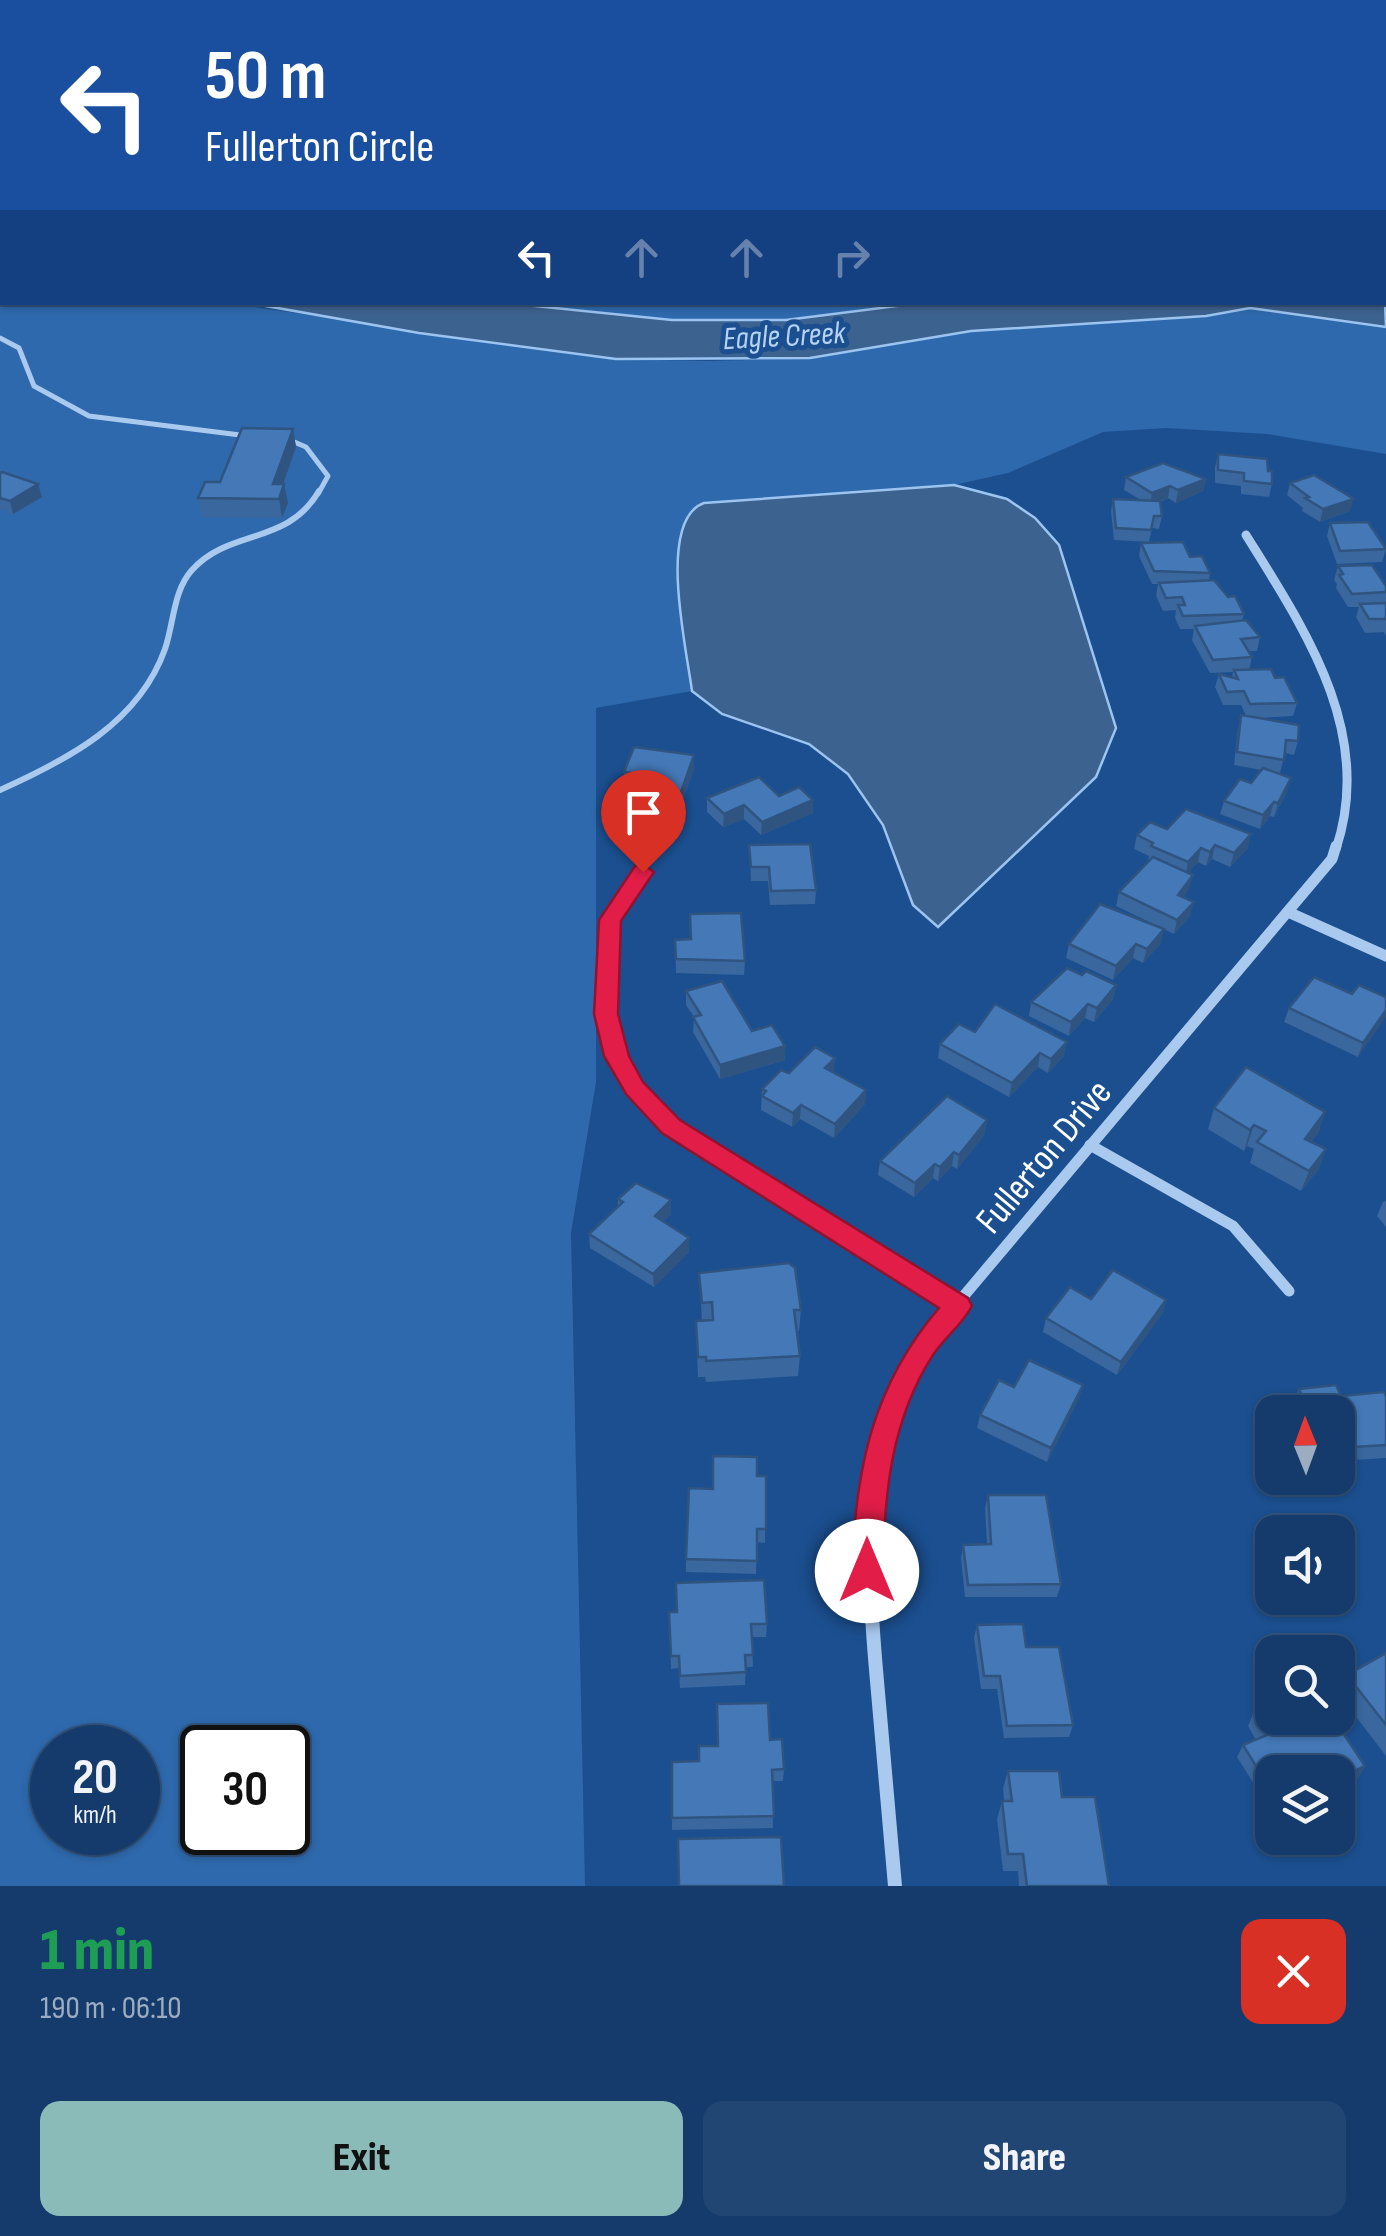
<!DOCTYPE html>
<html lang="en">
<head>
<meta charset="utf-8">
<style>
  :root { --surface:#143b6b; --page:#214673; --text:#f1f3f6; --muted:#9dadc1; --line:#33557e; --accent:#8bbbb9 }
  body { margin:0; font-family:"Sofia Sans Condensed",sans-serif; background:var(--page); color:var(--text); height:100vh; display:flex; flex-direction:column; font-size:38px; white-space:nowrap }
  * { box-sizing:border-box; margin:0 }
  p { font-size:32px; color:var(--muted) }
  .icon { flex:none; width:55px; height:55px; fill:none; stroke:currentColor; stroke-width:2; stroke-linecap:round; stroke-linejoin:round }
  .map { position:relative; height:1886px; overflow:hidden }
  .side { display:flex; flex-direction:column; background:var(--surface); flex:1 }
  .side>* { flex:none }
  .banner { position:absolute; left:0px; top:0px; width:1388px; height:305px; box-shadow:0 2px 8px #0004,0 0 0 2px var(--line); background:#1a4fa0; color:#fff; overflow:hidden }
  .needle { width:65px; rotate:359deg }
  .tools { position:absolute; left:1255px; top:1395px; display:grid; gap:20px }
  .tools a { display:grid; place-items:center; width:100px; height:100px; border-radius:20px; background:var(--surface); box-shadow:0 2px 8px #0004,0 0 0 2px var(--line); font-size:50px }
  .speed { position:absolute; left:30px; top:1725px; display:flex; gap:20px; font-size:50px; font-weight:700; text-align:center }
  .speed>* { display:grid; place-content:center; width:130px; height:130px; border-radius:50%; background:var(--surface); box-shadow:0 2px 8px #0004,0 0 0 2px var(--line); line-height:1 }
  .speed small { font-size:25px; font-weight:400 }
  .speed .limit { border:5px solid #111; border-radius:15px; background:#fff; color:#111 }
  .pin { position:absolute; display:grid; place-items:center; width:85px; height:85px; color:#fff; margin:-102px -42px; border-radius:50% 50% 50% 0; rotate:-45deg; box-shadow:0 0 10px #0007 }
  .pin .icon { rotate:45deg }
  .me { position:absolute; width:110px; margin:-55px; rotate:0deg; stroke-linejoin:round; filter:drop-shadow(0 0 8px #0008) }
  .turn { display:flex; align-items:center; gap:35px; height:210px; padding:0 40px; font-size:45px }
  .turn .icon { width:130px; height:130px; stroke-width:2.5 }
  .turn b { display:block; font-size:70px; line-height:85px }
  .lanes { display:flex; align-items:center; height:95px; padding:0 40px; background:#0003; justify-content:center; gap:50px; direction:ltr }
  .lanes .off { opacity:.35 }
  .round { display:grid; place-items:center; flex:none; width:105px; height:105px; border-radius:20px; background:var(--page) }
  .summary { display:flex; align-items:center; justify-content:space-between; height:170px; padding:0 40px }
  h1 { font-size:60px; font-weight:800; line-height:75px; color:#1e9e55 }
  .action { display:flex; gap:20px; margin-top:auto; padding:20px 40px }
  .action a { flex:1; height:115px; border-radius:20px; background:var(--accent); color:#111; font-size:40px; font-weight:800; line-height:115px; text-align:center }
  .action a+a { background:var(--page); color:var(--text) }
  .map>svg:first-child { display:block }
</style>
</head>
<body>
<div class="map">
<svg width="1386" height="1886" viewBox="0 0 1386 1886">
  <rect width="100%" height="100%" fill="#1b4f8f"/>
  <g fill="#2e69ad" fill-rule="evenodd">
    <path d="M0 262 2 302 227 303 616 359 711 361 810 358 971 331 1206 317 1249 308 1386 327V454L1267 434 1166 428 1103 432 1008 473 954 485 704 503 677 575 692 691 596 708V1082L571 1233 585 1886H0ZM52 1748H138V1832H52ZM202 1748H288V1832H202Z"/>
    <polygon points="510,303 958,303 786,320 672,320"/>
  </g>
  <g fill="#3c6290" stroke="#9cc4f0" stroke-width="2.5">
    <polygon points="496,302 672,320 786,320 928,302 1385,302 1386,327 1250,308 1206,316 971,331 810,358 616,359 419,333 249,303"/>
    <path d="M954 485 1007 499 1035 518 1059 545 1116 728 1096 777 938 927 913 905 883 825 848 774 809 744 722 714 692 691C687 651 656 520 704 503Z"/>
  </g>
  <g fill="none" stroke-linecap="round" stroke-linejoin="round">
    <g stroke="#a9c9ee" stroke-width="4">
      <polyline points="804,0 822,2"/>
      <polyline points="835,2 839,0"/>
    </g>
    <g stroke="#a9c9ee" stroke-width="5">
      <polyline points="0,338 19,348 34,386 89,416 248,436"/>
      <polyline points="287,439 306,447 328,476 318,494"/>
    </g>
    <path stroke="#a9c9ee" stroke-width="6" d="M0 790C67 760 139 723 165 649 174 623 173 591 192 570 230 528 287 546 319 491"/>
    <polyline stroke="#a9c9ee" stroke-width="5" points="351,0 378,2"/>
    <path stroke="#a9c9ee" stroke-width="9" d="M1246 535C1305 630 1375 733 1336 849"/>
    <g stroke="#a9c9ee" stroke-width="11">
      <polyline points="643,872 610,921 607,1024 616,1056 634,1088 671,1127 954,1304"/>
      <polyline points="1288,912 1386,956"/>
      <polyline points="1090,1145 1233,1226 1289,1291"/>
      <polyline points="957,1304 1332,859 1336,846"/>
    </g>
    <g stroke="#a9c9ee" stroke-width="14">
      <polyline points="950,1301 958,1306"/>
      <path d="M895 1886C889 1818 883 1750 877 1681 864 1536 860 1419 959 1301"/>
    </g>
    <g fill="#f0f6ff" fill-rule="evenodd">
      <polygon points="466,0 498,0 500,2 469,2"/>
      <polygon points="544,0 575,0 577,2 547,2"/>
      <rect x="1385" y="111" width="1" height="8"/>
    </g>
    <g fill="#fff" fill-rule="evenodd">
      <polygon points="1276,0 1290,0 1292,2 1278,2"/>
      <polygon points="1323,0 1338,0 1340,2 1325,2"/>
      <polygon points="1352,0 1367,0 1369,2 1354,2"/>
      <rect x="1385" y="22" width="1" height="9"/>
      <rect x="1385" y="49" width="1" height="9"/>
      <polygon points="1385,131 1386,132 1386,143 1385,143"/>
    </g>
  </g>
  <g fill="#3a679d">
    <polygon points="8,0 35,0 30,2 9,2"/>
    <polygon points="873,0 992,0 991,2 873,2"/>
    <polygon points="997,0 1152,0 1149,2 994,2"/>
    <polygon points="293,429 296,447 283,484 284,484 288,503 282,518 202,517 198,498"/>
    <polygon points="1218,454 1272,484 1269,497 1241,494 1241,486 1215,483 1215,467"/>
    <polygon points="0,473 38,484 42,497 13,514 0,509"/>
    <polygon points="1126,477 1206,479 1203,491 1176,503 1168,498 1160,502 1162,516 1159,529 1152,528 1149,542 1114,540 1111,511 1113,499 1141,500 1124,490"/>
    <polygon points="1290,483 1350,511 1320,522 1302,511 1303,508 1287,495"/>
    <polygon points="1330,523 1386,549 1382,562 1337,564 1327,536"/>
    <polygon points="1141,543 1190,557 1210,573 1209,581 1244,614 1242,620 1260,637 1257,651 1249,651 1252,657 1249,670 1275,678 1297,703 1293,716 1256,718 1298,741 1294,755 1285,753 1280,773 1275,772 1287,792 1274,817 1270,816 1260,829 1220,814 1224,801 1251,783 1261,770 1234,765 1238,729 1241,715 1246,716 1241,705 1223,705 1215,687 1219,674 1232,677 1233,672 1210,673 1192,640 1194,629 1180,629 1175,618 1176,610 1163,611 1156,596 1158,584 1152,584 1139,556"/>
    <polygon points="1338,566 1386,586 1386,636 1384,632 1365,633 1356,617 1359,607 1348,607 1336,588 1337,584 1334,580"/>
    <polygon points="694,769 681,805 654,802 654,790 625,786 624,772"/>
    <polygon points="779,796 813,800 813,813 761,835 744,819 723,827 707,812 707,798"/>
    <polygon points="1167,829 1248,848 1230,867 1212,859 1206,866 1198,862 1188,873 1189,889 1183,897 1190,916 1174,934 1116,906 1119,892 1150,861 1148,860 1149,856 1134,849 1137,835"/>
    <polygon points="749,845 816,890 815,904 770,905 768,881 751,881"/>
    <polygon points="690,914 745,961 744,975 676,973 675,940 690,939"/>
    <polygon points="1161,943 1143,963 1133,958 1113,980 1066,958 1069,944"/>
    <polygon points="1082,975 1116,985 1113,999 1094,1022 1085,1018 1069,1036 1029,1016 1031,1002"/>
    <polygon points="686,991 752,1031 785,1046 785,1060 720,1079 693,1032 694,1017 686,1005"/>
    <polygon points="1386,997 1358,1057 1284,1022 1289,1008"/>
    <polygon points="940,1044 1064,1056 1048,1073 1038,1067 1009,1097 938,1058"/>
    <polygon points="833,1072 866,1090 865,1104 834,1138 800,1119 792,1127 761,1110 762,1089 789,1073"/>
    <polygon points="1214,1108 1325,1112 1318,1133 1311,1142 1326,1149 1318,1170 1301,1191 1250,1163 1254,1149 1247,1146 1244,1151 1208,1129"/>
    <polygon points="985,1134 957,1169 952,1166 938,1181 933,1178 914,1197 878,1175 880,1161"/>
    <polygon points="618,1199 671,1214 663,1221 689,1252 654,1287 590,1248 589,1234 618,1207"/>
    <polygon points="1386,1201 1386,1227 1377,1216 1383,1202"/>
    <polygon points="699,1273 801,1310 799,1331 797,1331 800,1356 798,1376 706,1382 705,1377 698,1377 696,1321 702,1321"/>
    <polygon points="1091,1299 1166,1300 1162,1314 1117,1375 1043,1332 1046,1318"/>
    <polygon points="1083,1385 1079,1398 1047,1462 977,1428 980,1415 1014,1387"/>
    <polygon points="1299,1389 1341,1396 1386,1396 1386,1458 1338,1461 1338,1412 1298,1412 1294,1402"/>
    <polygon points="757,1476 766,1476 765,1543 757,1542 756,1574 686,1572 686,1559 713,1489"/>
    <polygon points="988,1495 1061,1584 1057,1597 965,1597 961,1558 963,1545 987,1544 985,1508"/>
    <polygon points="669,1612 767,1624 766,1637 752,1637 753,1667 746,1667 745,1685 680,1688 679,1668 671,1669"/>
    <polygon points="977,1625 1026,1647 1073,1725 1069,1737 1004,1738 997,1689 981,1689 974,1638"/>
    <polygon points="1386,1653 1386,1756 1338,1693 1347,1675"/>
    <polygon points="1253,1714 1292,1723 1365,1766 1358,1778 1338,1788 1338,1772 1272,1772 1272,1813 1237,1757 1243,1745 1256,1740 1248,1726"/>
    <polygon points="770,1740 784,1769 783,1781 772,1781 773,1828 672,1830 672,1762 699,1761"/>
    <polygon points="1008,1771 1062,1797 1109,1886 1019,1886 1018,1871 1003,1871 997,1819 1002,1801 1004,1801 1003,1788"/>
  </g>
  <g fill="#305480">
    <polygon points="973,0 992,0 991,2 973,2"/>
    <polygon points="293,429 296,447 278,499 273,484"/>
    <polygon points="1206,479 1203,491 1176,503 1178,490"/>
    <polygon points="38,484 42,497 13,514 10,501"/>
    <polygon points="284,484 288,503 282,518 279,499"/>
    <polygon points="1170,486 1168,498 1150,505 1152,493"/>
    <polygon points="1354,499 1350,511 1320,522 1323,509"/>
    <polygon points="694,755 694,769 681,805 681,792"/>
    <polygon points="1291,778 1287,792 1274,817 1278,803"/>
    <polygon points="813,800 813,813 761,835 762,822"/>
    <polygon points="1274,802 1270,816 1260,829 1263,815"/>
    <polygon points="744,805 744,819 723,827 724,814"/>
    <polygon points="1251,834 1248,848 1230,867 1234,853"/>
    <polygon points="1215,845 1212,859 1206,866 1210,852"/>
    <polygon points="1201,848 1198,862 1185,876 1188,862"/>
    <polygon points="1193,875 1189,889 1175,909 1178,895"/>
    <polygon points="1194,902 1190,916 1174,934 1177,920"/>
    <polygon points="1164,929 1161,943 1143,963 1147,949"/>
    <polygon points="1136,944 1133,958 1113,980 1116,966"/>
    <polygon points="1116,985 1113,999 1094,1022 1097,1008"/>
    <polygon points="1088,1004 1085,1018 1069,1036 1071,1022"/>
    <polygon points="1386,1010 1386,1017 1358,1057 1363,1043"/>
    <polygon points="1067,1042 1064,1056 1048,1073 1051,1059"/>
    <polygon points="785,1046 785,1060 720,1079 720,1065"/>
    <polygon points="1040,1053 1038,1067 1009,1097 1012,1083"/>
    <polygon points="835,1058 834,1072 825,1068"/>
    <polygon points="866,1090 865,1104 834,1138 835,1124"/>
    <polygon points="801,1105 800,1119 792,1127 793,1113"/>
    <polygon points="1325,1112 1318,1133 1298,1159 1305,1139"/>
    <polygon points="987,1120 985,1134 957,1169 959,1155"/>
    <polygon points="1254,1125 1247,1146 1244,1151 1250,1130"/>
    <polygon points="1326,1149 1318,1170 1301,1191 1309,1171"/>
    <polygon points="954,1152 952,1166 938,1181 940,1167"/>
    <polygon points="935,1164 933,1178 914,1197 915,1183"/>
    <polygon points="671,1200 671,1214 655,1230 655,1216"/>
    <polygon points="689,1238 689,1252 654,1287 653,1274"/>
    <polygon points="1166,1300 1162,1314 1117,1375 1121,1362"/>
    <polygon points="1083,1385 1079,1398 1047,1462 1051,1448"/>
    <polygon points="1365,1766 1358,1778 1338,1788 1338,1779"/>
  </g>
  <g fill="#4478b7" stroke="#305480" stroke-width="2.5">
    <polygon points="997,0 1115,0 1113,2 994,2"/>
    <polygon points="242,428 293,429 273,484 284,484 279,499 198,498 205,482 220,482"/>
    <polygon points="1218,454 1267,459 1268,471 1272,471 1272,484 1244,481 1244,473 1218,470"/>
    <polygon points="1163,463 1206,479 1178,490 1170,486 1152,493 1126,477"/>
    <polygon points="2,472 38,484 10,501 0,498 0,473"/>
    <polygon points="1314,475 1354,499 1323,509 1305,498 1309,497 1290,483"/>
    <polygon points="1113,499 1160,501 1162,516 1154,516 1151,530 1116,528"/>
    <polygon points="1368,522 1386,549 1340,551 1330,523"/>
    <polygon points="1183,542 1190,557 1202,556 1210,573 1154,571 1141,543"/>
    <polygon points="1372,565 1386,586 1386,592 1352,594 1339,575 1343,574 1338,566"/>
    <polygon points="1214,580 1228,597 1235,596 1244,614 1183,616 1178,605 1185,605 1182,597 1166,598 1159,583"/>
    <polygon points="1386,603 1386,619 1369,619 1360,604"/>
    <polygon points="1246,620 1260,637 1241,639 1252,657 1213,660 1195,626"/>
    <polygon points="1271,669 1275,678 1284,677 1297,703 1250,704 1244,691 1227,692 1219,674 1238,679 1234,670"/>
    <polygon points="1241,715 1299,725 1298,741 1286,740 1284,760 1237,752"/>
    <polygon points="634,747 694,755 681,792 654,788 658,777 624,772"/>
    <polygon points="1263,768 1291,778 1278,803 1274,802 1263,815 1224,801 1240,779 1251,783"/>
    <polygon points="759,777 779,796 799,787 813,800 762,822 744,805 724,814 707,798"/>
    <polygon points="1186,809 1251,834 1234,853 1215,845 1210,852 1201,848 1188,862 1151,846 1153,843 1137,835 1150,822 1167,829"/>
    <polygon points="810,844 816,890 771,891 769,867 751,867 749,845"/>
    <polygon points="1153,857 1193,875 1178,895 1194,902 1177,920 1119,892"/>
    <polygon points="1100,904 1164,929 1147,949 1136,944 1116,966 1069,944"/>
    <polygon points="741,913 745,961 676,959 675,940 691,939 690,914"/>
    <polygon points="1067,968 1082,975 1086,971 1116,985 1097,1008 1088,1004 1071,1022 1031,1002"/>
    <polygon points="1314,977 1352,994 1359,985 1386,997 1386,1010 1363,1043 1289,1008"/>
    <polygon points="722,981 752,1031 772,1025 785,1046 720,1065 693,1017 701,1015 686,991"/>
    <polygon points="995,1004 1067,1042 1051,1059 1040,1053 1012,1083 940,1044 959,1024 975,1032"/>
    <polygon points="815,1047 835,1058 825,1068 866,1090 835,1124 801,1105 793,1113 762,1096 766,1091 762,1089 781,1070 789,1073"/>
    <polygon points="1246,1067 1325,1112 1305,1139 1326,1149 1309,1171 1257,1142 1266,1131 1254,1125 1250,1130 1214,1108"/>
    <polygon points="947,1096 987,1120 959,1155 954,1152 940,1167 935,1164 915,1183 880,1161"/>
    <polygon points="636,1183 671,1200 655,1216 689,1238 653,1274 589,1234 623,1202 618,1199"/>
    <polygon points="789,1263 795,1268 801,1310 794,1310 800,1356 706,1361 706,1357 698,1357 696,1321 713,1320 712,1302 702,1303 699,1273"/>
    <polygon points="1113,1270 1166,1300 1121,1362 1046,1318 1070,1287 1091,1299"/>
    <polygon points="1029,1360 1083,1385 1051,1448 980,1415 999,1380 1014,1387"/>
    <polygon points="1336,1385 1341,1396 1384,1392 1386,1396 1386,1445 1338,1448 1338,1412 1309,1412 1299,1389"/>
    <polygon points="713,1456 757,1457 757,1476 766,1476 766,1529 757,1529 757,1561 686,1559 689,1488 713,1489"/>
    <polygon points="988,1495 1046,1495 1061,1584 968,1585 963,1545 991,1544"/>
    <polygon points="764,1580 767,1624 751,1624 753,1655 745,1655 746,1672 680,1676 679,1656 671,1656 669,1612 677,1612 676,1583"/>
    <polygon points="1023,1624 1026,1647 1059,1647 1073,1725 1007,1726 1000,1676 984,1676 977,1625"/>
    <polygon points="1386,1653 1386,1725 1347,1675"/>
    <polygon points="768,1703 770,1740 782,1739 784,1769 772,1770 774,1816 672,1818 672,1762 699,1761 699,1746 718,1746 717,1704"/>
    <polygon points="1272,1706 1272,1718 1289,1718 1292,1723 1304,1718 1333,1718 1365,1766 1338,1779 1338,1772 1272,1772 1272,1792 1243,1745 1267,1735 1253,1714"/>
    <polygon points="1008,1771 1059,1771 1062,1797 1095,1797 1109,1886 1027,1886 1023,1854 1008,1854 1002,1801 1012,1801"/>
    <polygon points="1338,1800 1344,1810 1338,1814"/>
    <polygon points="781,1837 784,1886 679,1886 678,1839"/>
  </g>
  <path fill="#e11d48" stroke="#92132f" stroke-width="2.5" d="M643 864 654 872 621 921 618 1014 629 1056 643 1082 680 1120 968 1298 972 1306C962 1325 945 1337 933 1355 891 1420 884 1495 883 1571L878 1581 867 1585 856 1581 852 1571C855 1471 872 1386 939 1308L662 1133 626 1094 604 1056 594 1014 599 920 635 866Z"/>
  <g text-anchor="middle" stroke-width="10" stroke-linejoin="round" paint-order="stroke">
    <g font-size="32" font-style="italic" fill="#b5d3f5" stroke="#1b4f8f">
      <text transform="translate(784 335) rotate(-3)" y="11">Eagle Creek</text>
    </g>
    <g font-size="38" fill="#fff" stroke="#1b4f8f">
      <text transform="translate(1043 1156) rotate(-50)" y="13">Fullerton Drive</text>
    </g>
  </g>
</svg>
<div class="tools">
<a><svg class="needle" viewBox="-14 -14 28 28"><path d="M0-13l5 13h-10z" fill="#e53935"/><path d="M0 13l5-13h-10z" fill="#9dadc1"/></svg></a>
<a><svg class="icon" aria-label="sound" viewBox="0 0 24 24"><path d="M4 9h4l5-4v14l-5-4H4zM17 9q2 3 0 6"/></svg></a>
<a><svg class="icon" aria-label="search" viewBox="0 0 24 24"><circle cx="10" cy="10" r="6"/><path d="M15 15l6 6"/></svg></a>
<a><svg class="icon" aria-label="layers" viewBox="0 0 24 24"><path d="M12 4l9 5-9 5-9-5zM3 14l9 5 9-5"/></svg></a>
</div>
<div class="speed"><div>20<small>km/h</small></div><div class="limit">30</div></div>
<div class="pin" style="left:643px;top:872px;background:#d93025"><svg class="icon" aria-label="arrive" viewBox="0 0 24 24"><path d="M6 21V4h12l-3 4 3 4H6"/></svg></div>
<svg class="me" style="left:867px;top:1571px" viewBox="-20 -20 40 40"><circle r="19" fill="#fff"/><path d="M0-13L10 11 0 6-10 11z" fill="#e11d48"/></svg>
<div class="banner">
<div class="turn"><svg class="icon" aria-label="left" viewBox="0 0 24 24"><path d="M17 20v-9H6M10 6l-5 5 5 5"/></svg><div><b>50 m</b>Fullerton Circle</div></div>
<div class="lanes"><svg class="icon" aria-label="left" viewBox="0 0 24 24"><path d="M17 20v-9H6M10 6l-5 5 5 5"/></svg><svg class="icon off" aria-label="ahead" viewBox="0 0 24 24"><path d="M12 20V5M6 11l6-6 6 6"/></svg><svg class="icon off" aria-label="ahead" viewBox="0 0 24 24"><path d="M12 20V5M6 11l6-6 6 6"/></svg><svg class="icon off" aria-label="right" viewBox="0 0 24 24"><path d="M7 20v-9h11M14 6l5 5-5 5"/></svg></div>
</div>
</div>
<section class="side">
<div class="summary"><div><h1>1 min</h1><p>190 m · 06:10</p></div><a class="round" style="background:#d93025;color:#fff"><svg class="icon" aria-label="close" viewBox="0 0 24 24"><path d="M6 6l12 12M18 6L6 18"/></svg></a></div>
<div class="action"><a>Exit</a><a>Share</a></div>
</section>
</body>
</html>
